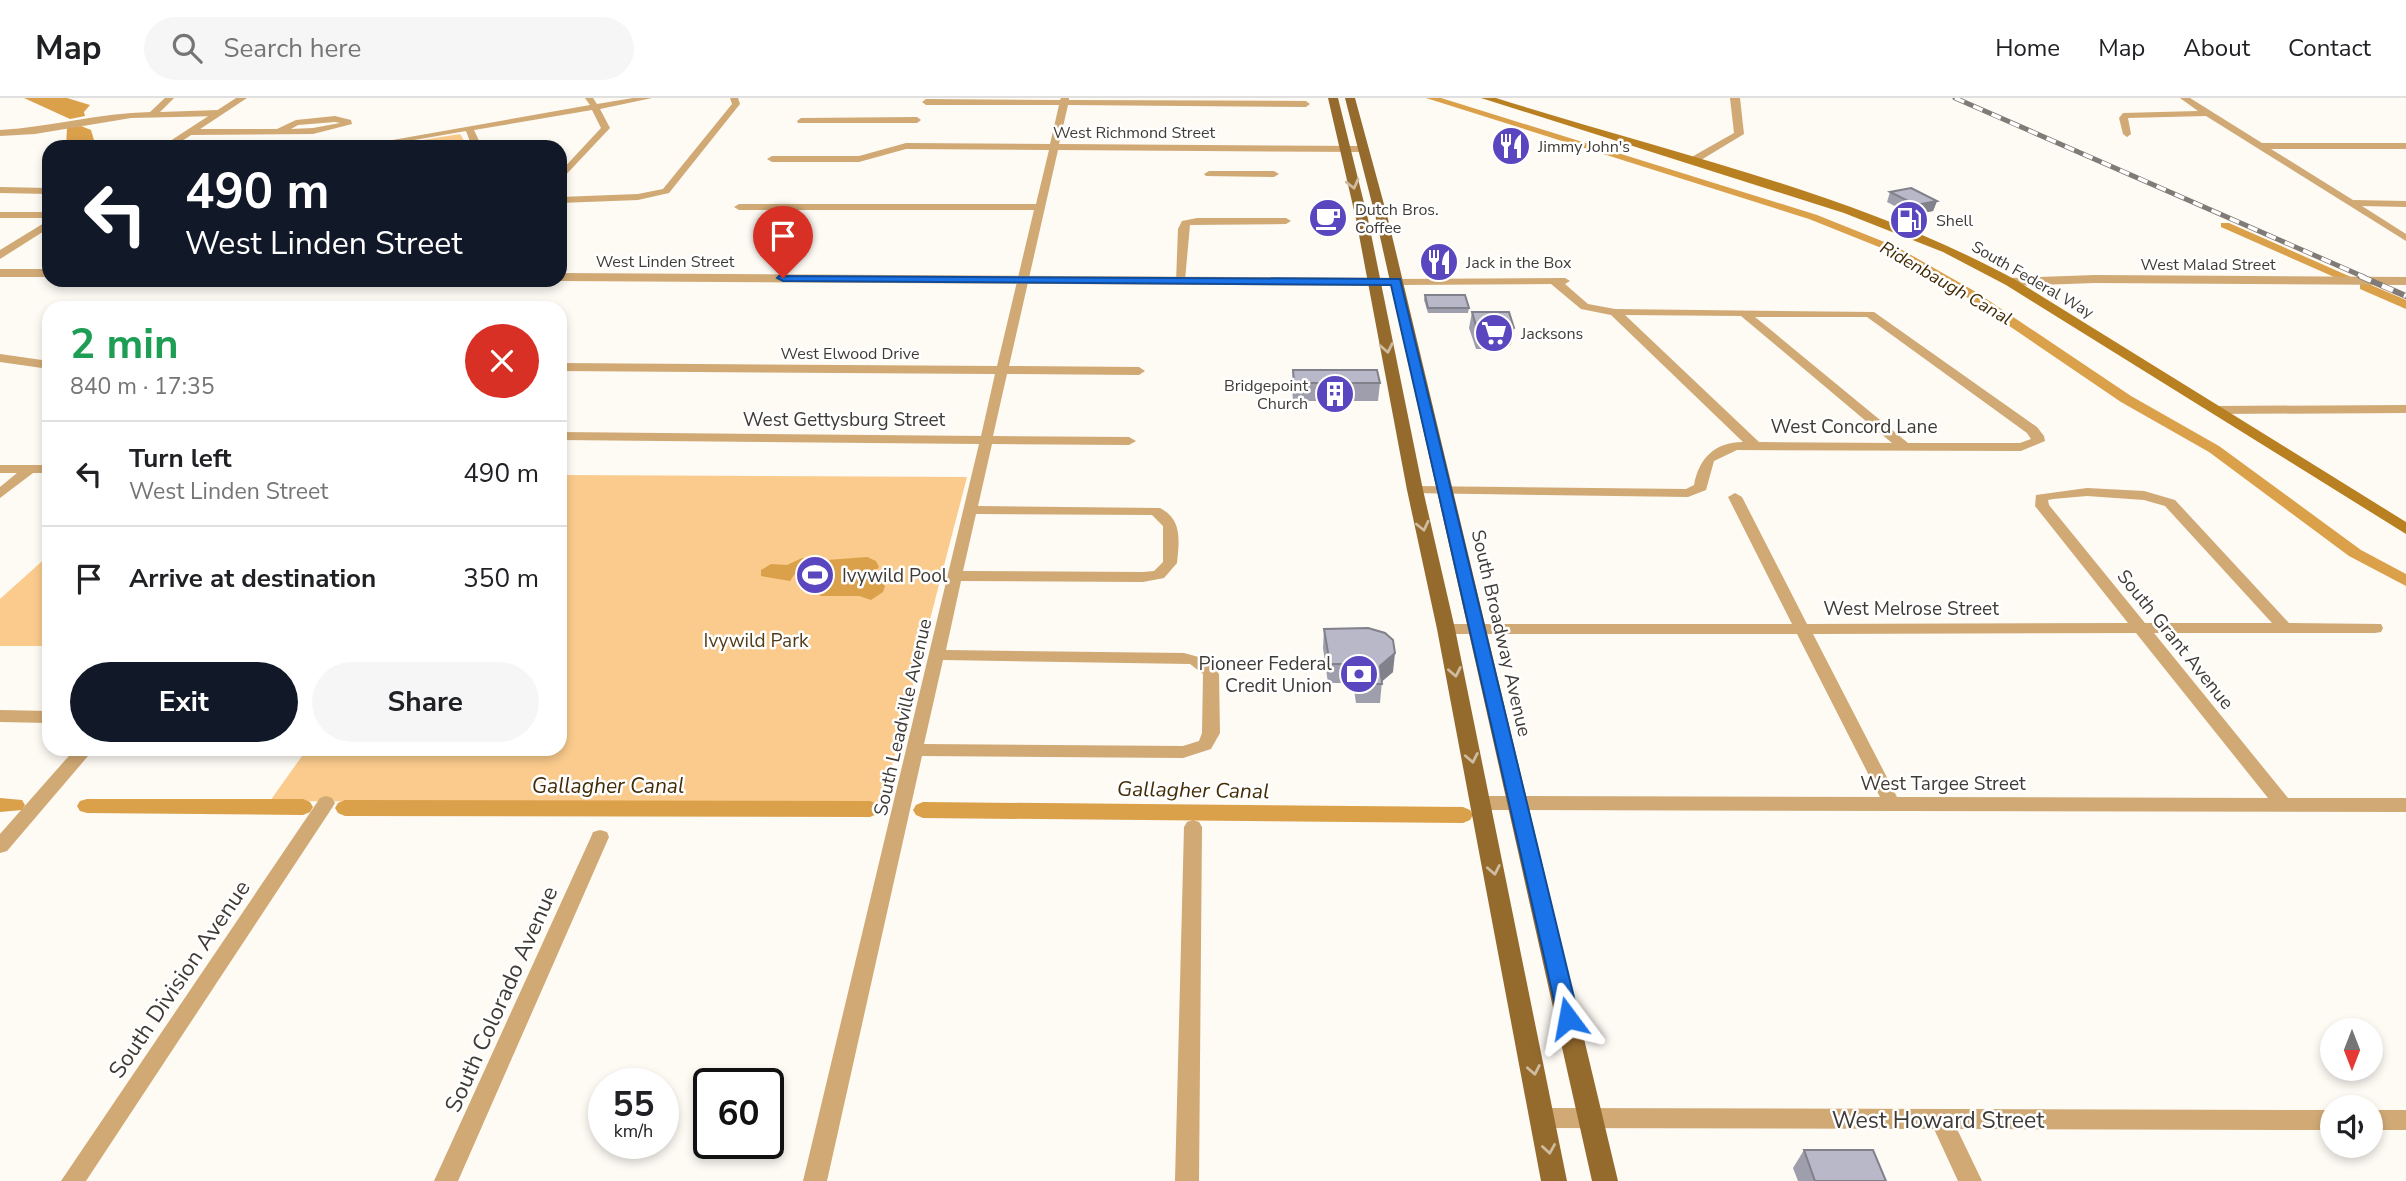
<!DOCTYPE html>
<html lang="en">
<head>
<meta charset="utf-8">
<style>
  :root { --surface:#fff; --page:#f6f6f6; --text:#202124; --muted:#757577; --line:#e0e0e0; --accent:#111827 }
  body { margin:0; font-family:"Nunito Sans",sans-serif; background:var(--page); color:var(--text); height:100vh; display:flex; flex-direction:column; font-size:26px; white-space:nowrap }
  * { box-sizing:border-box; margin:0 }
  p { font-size:23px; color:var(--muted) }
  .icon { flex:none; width:38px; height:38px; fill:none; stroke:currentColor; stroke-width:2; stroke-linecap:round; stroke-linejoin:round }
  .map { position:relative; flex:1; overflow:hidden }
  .side { position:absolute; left:42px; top:203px; width:525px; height:455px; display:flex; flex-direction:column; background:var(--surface); border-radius:21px; box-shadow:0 4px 10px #0003 }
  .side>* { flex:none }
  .top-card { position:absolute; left:42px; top:42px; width:525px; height:147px; border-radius:21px; box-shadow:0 4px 10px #0003; background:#111827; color:#fff; overflow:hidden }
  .needle { width:46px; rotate:180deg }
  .buttons { position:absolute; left:2320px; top:920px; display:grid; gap:14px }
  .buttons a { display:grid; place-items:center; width:63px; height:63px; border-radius:50%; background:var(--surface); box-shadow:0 4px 10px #0003; font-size:35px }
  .speed { position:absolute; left:588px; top:970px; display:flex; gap:14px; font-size:35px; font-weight:700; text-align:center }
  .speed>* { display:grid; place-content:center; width:91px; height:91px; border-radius:50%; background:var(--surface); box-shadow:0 4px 10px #0003; line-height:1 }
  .speed small { font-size:18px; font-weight:400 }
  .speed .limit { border:4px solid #111; border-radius:10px; background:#fff; color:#111 }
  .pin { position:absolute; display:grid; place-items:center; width:60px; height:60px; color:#fff; margin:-72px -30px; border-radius:50% 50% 50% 0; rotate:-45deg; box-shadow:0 0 7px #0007 }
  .pin .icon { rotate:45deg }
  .me { position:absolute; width:77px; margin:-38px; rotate:347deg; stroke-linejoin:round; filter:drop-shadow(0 0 5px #0008) }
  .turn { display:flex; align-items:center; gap:24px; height:147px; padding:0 28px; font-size:32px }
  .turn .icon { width:91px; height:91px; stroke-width:2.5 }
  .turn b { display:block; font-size:49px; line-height:60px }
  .round { display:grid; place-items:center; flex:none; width:74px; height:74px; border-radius:37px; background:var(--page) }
  .head { display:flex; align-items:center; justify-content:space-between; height:119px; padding:0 28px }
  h1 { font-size:42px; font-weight:700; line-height:52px; color:#1e9e55 }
  .button { display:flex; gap:14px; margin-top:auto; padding:14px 28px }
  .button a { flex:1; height:80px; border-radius:42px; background:var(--accent); color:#fff; font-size:28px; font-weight:700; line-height:80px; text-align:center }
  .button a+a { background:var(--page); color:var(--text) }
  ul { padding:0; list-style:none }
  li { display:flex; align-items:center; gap:21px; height:105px; padding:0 28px; border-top:2px solid var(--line) }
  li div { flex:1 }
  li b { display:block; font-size:26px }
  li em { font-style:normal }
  header { display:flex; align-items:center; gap:42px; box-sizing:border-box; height:98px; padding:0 35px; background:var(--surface); border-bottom:2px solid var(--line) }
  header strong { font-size:33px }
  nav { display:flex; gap:38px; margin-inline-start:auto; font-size:24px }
  .search { width:490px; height:63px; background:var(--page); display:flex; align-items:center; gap:18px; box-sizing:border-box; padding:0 24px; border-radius:38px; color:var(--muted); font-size:26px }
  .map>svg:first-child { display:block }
</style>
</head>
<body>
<header>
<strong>Map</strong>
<div class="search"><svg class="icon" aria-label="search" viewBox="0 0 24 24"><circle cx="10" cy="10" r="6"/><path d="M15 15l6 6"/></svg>Search here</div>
<nav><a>Home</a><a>Map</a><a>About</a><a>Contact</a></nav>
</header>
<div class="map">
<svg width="2406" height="1083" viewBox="0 0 2406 1083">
  <rect width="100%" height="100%" fill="#fefaf4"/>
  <g fill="#facb8c">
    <polygon points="460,36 468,49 379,49"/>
    <polygon points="560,377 967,379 882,706 270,703 307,651 560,651"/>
    <polygon points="49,457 49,548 0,548 0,501"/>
  </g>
  <g fill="#dba04a">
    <polygon points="24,0 67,0 90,7 84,14 85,18 70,21"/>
    <polygon points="81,28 91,32 96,49 66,49 67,30"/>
    <polygon points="867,459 876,463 879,469 869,480 880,482 885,488 883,494 871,502 859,498 821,498 801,486 827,462"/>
    <polygon points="802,460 810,462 812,470 794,477 790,483 761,478 761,472 771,466 787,467"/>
  </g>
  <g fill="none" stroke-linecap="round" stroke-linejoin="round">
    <g fill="#dba04a" fill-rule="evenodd">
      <polygon points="1426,0 1441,0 1817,117 1897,149 1976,194 2131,298 2219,348 2361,452 2406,476 2406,488 2349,458 2209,354 2121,304 1968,200 1889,153 1809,121"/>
      <polygon points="2221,125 2229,125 2351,179 2341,182 2221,129"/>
      <polygon points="2364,184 2406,202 2406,211 2360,191 2360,185"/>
      <polygon points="0,700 22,702 25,707 22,712 0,714"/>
      <polygon points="87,701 303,701 310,704 313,709 310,714 303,717 87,715 80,713 77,708 80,703"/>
      <polygon points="345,702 870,703 877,706 880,711 877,716 870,719 345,718 338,715 335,710 338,705"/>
      <polygon points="923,704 1463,709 1470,712 1473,717 1470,722 1463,725 923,720 916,717 913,712 916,707"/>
    </g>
    <g fill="#d0a975" fill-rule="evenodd">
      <path d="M165 0H174L160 14 219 12 223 15 219 18 131 20 35 36 0 38V32C51 29 100 15 150 14Z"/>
      <polygon points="585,0 593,0 597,6 633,0 652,0 600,11 610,30 560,83 560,74 601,30 592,12 474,32 482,49 472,49 466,33 374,49 353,49 590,7"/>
      <polygon points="730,0 738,0 740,6 669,95 638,102 560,105 560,99 638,96 663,91 732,6"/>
      <path d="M1061 0H1069V2L1306 3 1310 6 1306 9 1068 7 1059 46 1362 48 1367 51 1362 54 1058 52 1009 268 1139 269 1145 273 1139 277 1007 276 993 338 1129 339 1136 343 1129 347 992 346 978 408 1160 410C1183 422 1179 443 1177 465L1164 480 1143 484 961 483 946 552 1184 555 1206 561 1219 576 1220 635 1211 651 1183 660 922 658 827 1083H803L979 346 560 342V334L981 338 995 276 560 273V265L997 268 1034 112H739L734 109 739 106H1036L1049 52 906 51 859 64H772L767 61 772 58H859L906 45 1050 46 1059 7H926L922 4 926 1 1060 2ZM976 416 1152 417 1163 428V464L1154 473 1143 474 963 473ZM943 562 1190 566 1203 576 1202 635 1199 643 1183 648 924 646Z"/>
      <polygon points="2180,0 2190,0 2262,45 2406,45 2406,51 2271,51 2353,102 2406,103 2406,109 2362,108 2406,136 2406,143 2206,18 2128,20 2131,36 2127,39 2123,36 2119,20 2123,15 2198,13"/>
      <path d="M335 18 351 22 352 26 313 36 190 37 186 34 190 31H277L296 22ZM335 24 340 25 313 30 291 31 298 27Z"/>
      <polygon points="801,20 917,19 921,22 917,25 798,25 797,23"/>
      <polygon points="1209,73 1274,73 1279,76 1274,79 1206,78 1204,76"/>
      <polygon points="0,89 49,90 49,96 0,95"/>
      <rect x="0" y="114" width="49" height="6"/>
      <polygon points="1197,120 1286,120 1291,123 1286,126 1190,127 1185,182 1176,184 1178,131 1182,123"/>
      <path d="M1565 180 1570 183 1565 186 1588 206 1615 211 1874 214 2037 329 2044 338 2045 343 2021 353 1737 352 1714 363 1706 392 1688 399 1410 395 1408 392 1410 389 1415 388 1686 391 1694 387C1699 360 1715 344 1743 344L1611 217 1581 211 1551 186 1396 187 1391 184 1396 181ZM1625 217 1741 218 1892 345 1759 344ZM1755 219H1867L2027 335 2031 341 2020 345H1908Z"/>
      <polygon points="0,256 49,263 49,271 0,264"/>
      <polygon points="2406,307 2406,315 2217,316 2211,312 2217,308"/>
      <polygon points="0,367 49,367 49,375 33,375 0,400 0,389 17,375 0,375"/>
      <path d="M2087 390 2144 393 2175 402 2289 525 2381 526 2383 530 2381 534 2375 535H2154L2288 700H2406V714L1481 712 1475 710 1472 705 1475 700 1481 698 1880 699 1797 536H1446L1438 531 1446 526H1792L1728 399 1735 395 1742 399 1807 526 2128 525 2035 408 2036 397ZM2087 398 2144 402 2165 408 2272 525H2145L2049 407 2048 402 2053 401ZM2136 535 2268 700 1897 699 1813 536Z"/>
      <polygon points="0,612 49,613 49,625 0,624"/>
      <polygon points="75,651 94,651 7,753 0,755 0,736"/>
      <polygon points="326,698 332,700 335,705 332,710 86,1083 61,1083 320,700"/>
      <polygon points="1193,722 1199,724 1202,729 1199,1083 1175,1083 1184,729 1187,724"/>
      <polygon points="600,732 607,734 609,739 458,1083 434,1083 591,739 593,734"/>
      <polygon points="1544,1010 2333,1012 2333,1032 1957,1031 1982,1083 1958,1083 1934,1031 1544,1030 1536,1027 1533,1020 1536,1013"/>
      <rect x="2371" y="1012" width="35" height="20"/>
    </g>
    <g fill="#d0a975" fill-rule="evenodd">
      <polygon points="236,0 247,0 173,49 161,49"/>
      <polygon points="1730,0 1740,0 1744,36 1696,65 1688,65 1688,61 1734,35"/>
      <polygon points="49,122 49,130 0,161 0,152"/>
      <rect x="0" y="171" width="49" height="8"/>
      <polygon points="560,175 1396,180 1402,184 1396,188 560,183 558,182 560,182"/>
      <polygon points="2095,177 2406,179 2406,187 2095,185 2010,188 2004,184 2010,180"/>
    </g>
    <path fill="#b98021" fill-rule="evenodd" d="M1481 0H1496C1669 55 1853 94 2014 181L2406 424V436L2006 187 1943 154 1844 115Z"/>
    <g fill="#946a2d" fill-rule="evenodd">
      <polygon points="1328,0 1338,0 1368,121 1423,392 1455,531 1567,1083 1541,1083 1437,531 1407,392 1356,121"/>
      <polygon points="1345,0 1355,0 1388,121 1618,1083 1592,1083 1376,121"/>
    </g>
    <defs>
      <polyline id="rail-far1" points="1955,0 2364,179"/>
      <polyline id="rail" points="2360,178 2406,198"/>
    </defs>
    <use href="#rail-far1" stroke="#807b76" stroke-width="5"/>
    <use href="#rail" stroke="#807b76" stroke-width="6"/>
    <use href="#rail-far1" stroke="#fff" stroke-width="3.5" stroke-dasharray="10" stroke-linecap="butt"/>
    <use href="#rail" stroke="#fff" stroke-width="4.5" stroke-dasharray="12" stroke-linecap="butt"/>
  </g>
  <g fill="#9e9eac">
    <polygon points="1890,94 1937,103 1933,113 1912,117 1887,104"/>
    <polygon points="1425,197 1469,210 1468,215 1428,215 1424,202"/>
    <polygon points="1472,214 1514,230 1511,246 1504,251 1476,251 1469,230"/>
    <polygon points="1293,272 1380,285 1378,303 1293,303 1292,289"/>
    <polygon points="1324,531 1393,574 1382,583 1380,605 1356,605 1353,585 1328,585 1323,550"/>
    <polygon points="1804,1052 1886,1083 1798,1083 1793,1070"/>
  </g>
  <g fill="#81818c">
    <polygon points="1937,103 1933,113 1912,117 1916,107"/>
    <polygon points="1514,230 1511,246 1504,251 1506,234"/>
    <polygon points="1395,555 1393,574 1378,587 1380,568"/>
  </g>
  <g fill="#b8b8c8" stroke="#81818c" stroke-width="2">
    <polygon points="1911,90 1937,103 1916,107 1890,94"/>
    <polygon points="1425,197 1465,197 1469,210 1428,210"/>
    <polygon points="1472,214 1509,214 1514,230 1506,234 1478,234"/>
    <polygon points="1293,272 1377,272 1380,285 1294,285"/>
    <polygon points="1368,530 1385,535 1393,542 1395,555 1380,568 1382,586 1358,586 1355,566 1330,566 1324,531"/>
    <polygon points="1804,1052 1873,1052 1886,1083 1815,1083"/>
  </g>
  <defs><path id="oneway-chevron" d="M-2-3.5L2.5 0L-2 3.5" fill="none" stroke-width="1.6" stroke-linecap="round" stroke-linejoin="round" transform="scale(1.75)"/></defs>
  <g stroke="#cfbca0">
    <use href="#oneway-chevron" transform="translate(1353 86) rotate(76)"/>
    <use href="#oneway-chevron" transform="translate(1387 250) rotate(79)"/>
    <use href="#oneway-chevron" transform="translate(1423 428) rotate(77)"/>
    <use href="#oneway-chevron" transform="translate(1455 574) rotate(79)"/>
    <use href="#oneway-chevron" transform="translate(1472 660) rotate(79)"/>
    <use href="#oneway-chevron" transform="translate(1494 772) rotate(79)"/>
    <use href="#oneway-chevron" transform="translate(1534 972) rotate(79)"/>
    <use href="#oneway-chevron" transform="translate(1549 1051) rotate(81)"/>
  </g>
  <polygon fill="#1a73e8" stroke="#114b97" stroke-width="2" points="779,178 1400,181 1579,920 1576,926 1568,929 1561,926 1558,920 1391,187 783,183 777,180"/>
  <defs>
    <symbol id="restaurant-disc" viewBox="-11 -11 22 22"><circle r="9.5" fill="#5a47bf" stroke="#fff"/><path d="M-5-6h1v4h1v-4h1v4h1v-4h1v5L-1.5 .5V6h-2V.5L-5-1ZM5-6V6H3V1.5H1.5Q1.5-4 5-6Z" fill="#fff"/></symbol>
    <symbol id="cafe-disc" viewBox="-11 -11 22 22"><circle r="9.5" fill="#5a47bf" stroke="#fff"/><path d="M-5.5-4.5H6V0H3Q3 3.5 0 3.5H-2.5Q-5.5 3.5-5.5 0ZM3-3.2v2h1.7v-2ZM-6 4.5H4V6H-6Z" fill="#fff"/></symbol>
    <symbol id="fuel-disc" viewBox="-11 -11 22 22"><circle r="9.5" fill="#5a47bf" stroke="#fff"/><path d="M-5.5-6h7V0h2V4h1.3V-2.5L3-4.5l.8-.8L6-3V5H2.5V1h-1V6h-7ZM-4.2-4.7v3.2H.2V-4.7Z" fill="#fff"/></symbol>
    <symbol id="supermarket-disc" viewBox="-11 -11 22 22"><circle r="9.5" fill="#5a47bf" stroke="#fff"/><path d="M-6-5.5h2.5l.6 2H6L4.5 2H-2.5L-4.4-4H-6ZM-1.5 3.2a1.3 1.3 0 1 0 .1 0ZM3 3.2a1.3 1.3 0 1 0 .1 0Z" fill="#fff"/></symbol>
    <symbol id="building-disc" viewBox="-11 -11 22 22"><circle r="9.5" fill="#5a47bf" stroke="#fff"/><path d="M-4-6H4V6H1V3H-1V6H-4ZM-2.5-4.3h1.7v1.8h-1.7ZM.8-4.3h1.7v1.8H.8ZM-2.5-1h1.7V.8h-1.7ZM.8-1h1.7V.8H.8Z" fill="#fff"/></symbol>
    <symbol id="stadium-disc" viewBox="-11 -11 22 22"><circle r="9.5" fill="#5a47bf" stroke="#fff"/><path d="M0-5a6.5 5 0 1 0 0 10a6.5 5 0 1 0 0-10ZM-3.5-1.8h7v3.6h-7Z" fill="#fff"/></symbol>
    <symbol id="bank-disc" viewBox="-11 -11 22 22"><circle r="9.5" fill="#5a47bf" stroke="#fff"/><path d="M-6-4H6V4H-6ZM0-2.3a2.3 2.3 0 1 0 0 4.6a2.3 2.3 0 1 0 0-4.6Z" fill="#fff"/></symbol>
  </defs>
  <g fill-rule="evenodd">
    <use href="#restaurant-disc" x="1489" y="26" width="44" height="44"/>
    <use href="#cafe-disc" x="1306" y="98" width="44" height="44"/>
    <use href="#fuel-disc" x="1887" y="100" width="44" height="44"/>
    <use href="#restaurant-disc" x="1417" y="142" width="44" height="44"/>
    <use href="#supermarket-disc" x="1472" y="213" width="44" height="44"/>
    <use href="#building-disc" x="1313" y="274" width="44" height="44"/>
    <use href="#stadium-disc" x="793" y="455" width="44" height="44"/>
    <use href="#bank-disc" x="1337" y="554" width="44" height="44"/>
  </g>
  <g text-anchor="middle" stroke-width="5" stroke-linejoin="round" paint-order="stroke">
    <g font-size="16" fill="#403b36" stroke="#fff">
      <text x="1134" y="40">West Richmond Street</text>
      <text x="665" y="169">West Linden Street</text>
      <text x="2208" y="172">West Malad Street</text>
      <text transform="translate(2033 181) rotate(30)" y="6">South Federal Way</text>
      <text x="850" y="261">West Elwood Drive</text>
    </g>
    <g font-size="16" fill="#403b36" stroke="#fff" text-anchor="start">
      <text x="1538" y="54">Jimmy John's</text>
      <text x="1355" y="117">Dutch Bros.<tspan x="1355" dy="18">Coffee</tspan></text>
      <text x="1936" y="128">Shell</text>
      <text x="1466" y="170">Jack in the Box</text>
      <text x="1521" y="241">Jacksons</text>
      <text x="1308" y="293" text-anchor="end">Bridgepoint<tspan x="1308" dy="18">Church</tspan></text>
    </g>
    <g font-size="18" font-style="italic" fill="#432b05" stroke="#fff">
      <text transform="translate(1946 185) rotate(30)" y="6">Ridenbaugh Canal</text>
    </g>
    <g font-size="19" fill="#403b36" stroke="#fff">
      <text x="844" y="328">West Gettysburg Street</text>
      <text x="1854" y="335">West Concord Lane</text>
      <text x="1911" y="517">West Melrose Street</text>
      <text transform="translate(1502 535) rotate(77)" y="7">South Broadway Avenue</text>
      <text transform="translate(2176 541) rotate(51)" y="7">South Grant Avenue</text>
      <text transform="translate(902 619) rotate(-77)" y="7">South Leadville Avenue</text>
      <text x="1943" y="692">West Targee Street</text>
    </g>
    <g font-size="19" fill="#403b36" stroke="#fff" text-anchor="start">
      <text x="842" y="484">Ivywild Pool</text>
      <text x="1332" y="572" text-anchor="end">Pioneer Federal<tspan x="1332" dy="22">Credit Union</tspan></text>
    </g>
    <g font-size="19" fill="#543c18" stroke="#fff">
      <text x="756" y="549">Ivywild Park</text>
    </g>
    <g font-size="21" font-style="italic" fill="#432b05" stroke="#fff">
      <text x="608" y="695">Gallagher Canal</text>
      <text transform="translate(1193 692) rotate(1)" y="7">Gallagher Canal</text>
    </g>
    <g font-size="23" fill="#403b36" stroke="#fff">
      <text transform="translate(179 881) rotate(-56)" y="8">South Division Avenue</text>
      <text transform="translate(501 901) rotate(-66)" y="8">South Colorado Avenue</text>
      <text x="1938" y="1030">West Howard Street</text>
    </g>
  </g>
</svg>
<div class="buttons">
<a><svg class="needle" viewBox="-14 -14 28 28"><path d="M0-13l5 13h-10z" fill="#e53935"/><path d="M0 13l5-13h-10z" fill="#757577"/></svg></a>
<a><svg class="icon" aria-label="sound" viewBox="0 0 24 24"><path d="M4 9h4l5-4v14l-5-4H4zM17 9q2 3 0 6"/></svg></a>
</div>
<div class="speed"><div>55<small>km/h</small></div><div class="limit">60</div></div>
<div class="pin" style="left:783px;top:180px;background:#d93025"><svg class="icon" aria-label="arrive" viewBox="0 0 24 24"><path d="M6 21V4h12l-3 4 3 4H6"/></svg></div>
<svg class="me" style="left:1568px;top:920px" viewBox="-20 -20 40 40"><path d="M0-17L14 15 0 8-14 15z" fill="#1a73e8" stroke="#fff" stroke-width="4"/></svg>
<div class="top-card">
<div class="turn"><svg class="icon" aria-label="left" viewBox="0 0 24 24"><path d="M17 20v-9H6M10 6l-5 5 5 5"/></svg><div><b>490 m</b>West Linden Street</div></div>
</div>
<section class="side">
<div class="head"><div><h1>2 min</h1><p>840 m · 17:35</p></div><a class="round" style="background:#d93025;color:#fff"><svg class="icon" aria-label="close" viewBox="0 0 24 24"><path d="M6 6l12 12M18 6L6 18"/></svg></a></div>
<ul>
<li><svg class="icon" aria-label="left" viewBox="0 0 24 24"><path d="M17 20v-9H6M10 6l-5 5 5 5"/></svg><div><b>Turn left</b><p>West Linden Street</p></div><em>490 m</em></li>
<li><svg class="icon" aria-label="arrive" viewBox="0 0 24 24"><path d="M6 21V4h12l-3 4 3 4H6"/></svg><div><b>Arrive at destination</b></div><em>350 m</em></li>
</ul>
<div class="button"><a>Exit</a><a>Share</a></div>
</section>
</div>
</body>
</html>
